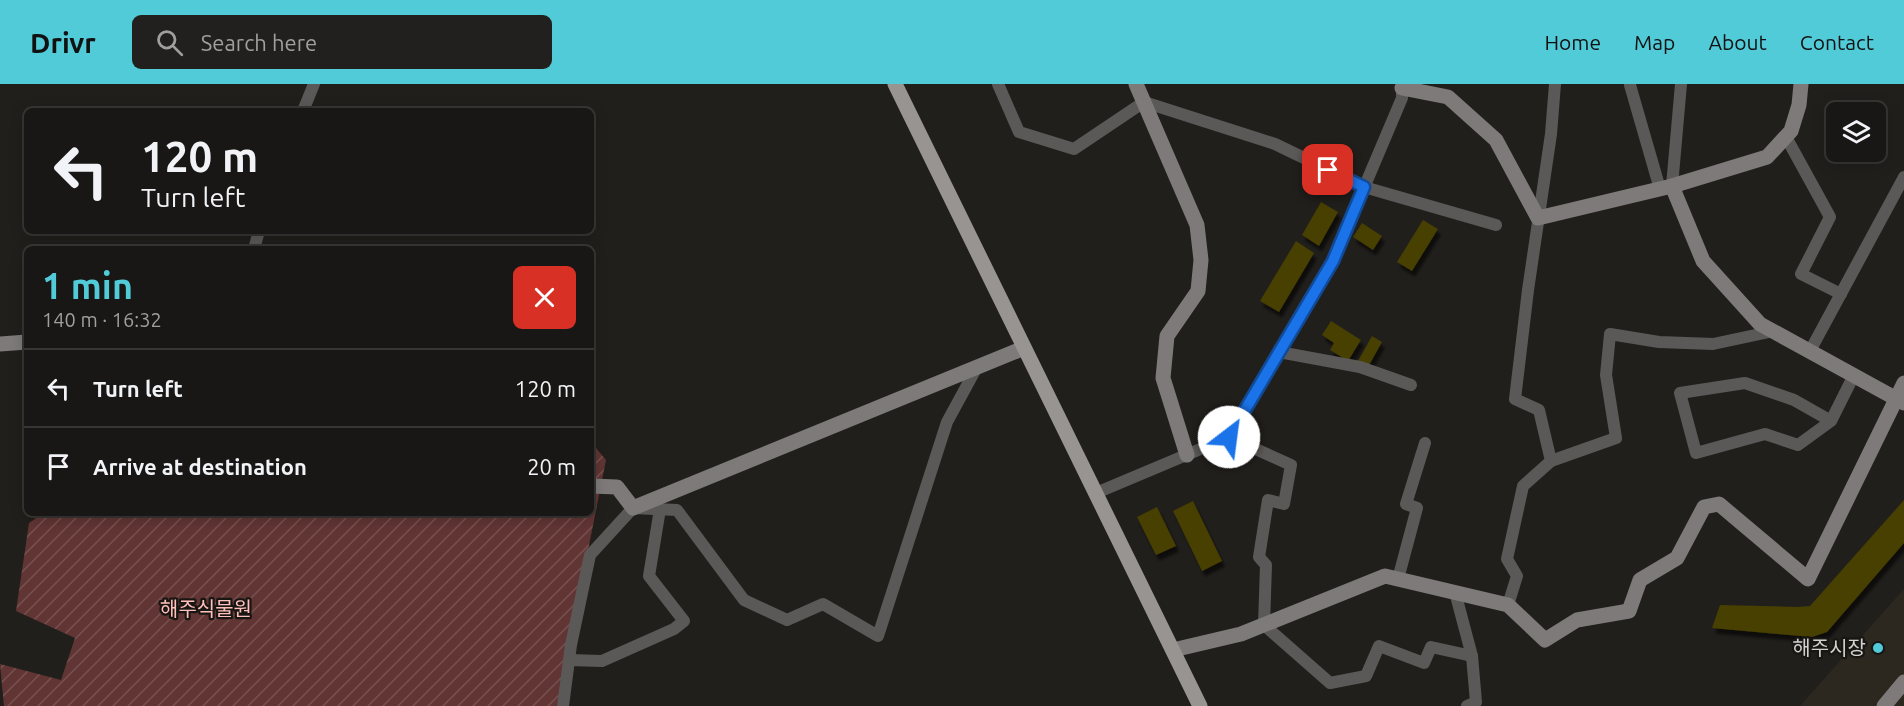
<!DOCTYPE html>
<html lang="en">
<head>
<meta charset="utf-8">
<style>
  :root { --surface:#191715; --page:#22201e; --text:#f1f3f6; --muted:#9f9fa0; --line:#373634; --accent:#52cbd8 }
  body { margin:0; font-family:Ubuntu,"Noto Sans KR",sans-serif; background:var(--page); color:var(--text); height:100vh; display:flex; flex-direction:column; font-size:22px; white-space:nowrap }
  * { box-sizing:border-box; margin:0 }
  p { font-size:20px; color:var(--muted) }
  .icon { flex:none; width:33px; height:33px; fill:none; stroke:currentColor; stroke-width:2; stroke-linecap:round; stroke-linejoin:round }
  .map { position:relative; flex:1; overflow:hidden }
  .drawer { position:absolute; left:24px; top:162px; width:570px; height:270px; display:flex; flex-direction:column; background:var(--surface); border-radius:9px; box-shadow:0 3px 15px #0003,0 0 0 2px var(--line) }
  .drawer>* { flex:none }
  .guide { position:absolute; left:24px; top:24px; width:570px; height:126px; border-radius:9px; box-shadow:0 3px 15px #0003,0 0 0 2px var(--line); background:#191715; color:var(--text); overflow:hidden }
  .tools { position:absolute; left:1826px; top:18px; display:grid; gap:12px }
  .tools a { display:grid; place-items:center; width:60px; height:60px; border-radius:9px; background:var(--surface); box-shadow:0 3px 15px #0003,0 0 0 2px var(--line); font-size:30px }
  .pin { position:absolute; display:grid; place-items:center; width:51px; height:51px; color:#fff; margin:-26px; border-radius:12px; box-shadow:0 3px 9px #0006 }
  .me { position:absolute; width:66px; margin:-33px; rotate:30deg; stroke-linejoin:round; filter:drop-shadow(0 0 4px #0008) }
  .turn { display:flex; align-items:center; gap:21px; height:126px; padding:0 18px; font-size:27px }
  .turn .icon { width:78px; height:78px; stroke-width:2.5 }
  .turn b { display:block; font-size:42px; line-height:51px }
  .round { display:grid; place-items:center; flex:none; width:63px; height:63px; border-radius:9px; background:var(--page) }
  .overview { display:flex; align-items:center; justify-content:space-between; height:102px; padding:0 18px }
  h1 { font-size:36px; font-weight:700; line-height:45px; color:var(--accent) }
  ul { padding:0; list-style:none }
  li { display:flex; align-items:center; gap:18px; height:78px; padding:0 18px; border-top:2px solid var(--line) }
  li div { flex:1 }
  li b { display:block; font-size:22px }
  li em { font-style:normal }
  header { display:flex; align-items:center; gap:36px; box-sizing:border-box; height:84px; padding:0 30px; background:var(--accent); color:#111 }
  header strong { font-size:28px }
  nav { display:flex; gap:33px; margin-inline-start:auto; font-size:21px }
  .search { width:420px; height:54px; background:var(--page); display:flex; align-items:center; gap:15px; box-sizing:border-box; padding:0 21px; border-radius:9px; color:var(--muted); font-size:22px }
  .map>svg:first-child { display:block }
</style>
</head>
<body>
<header>
<strong>Drivr</strong>
<div class="search"><svg class="icon" aria-label="search" viewBox="0 0 24 24"><circle cx="10" cy="10" r="6"/><path d="M15 15l6 6"/></svg>Search here</div>
<nav><a>Home</a><a>Map</a><a>About</a><a>Contact</a></nav>
</header>
<div class="map">
<svg width="1904" height="622" viewBox="0 0 1904 622">
  <defs>
    <pattern id="garden-furrows" width="10" height="10" patternUnits="userSpaceOnUse" patternTransform="scale(1.5)"><rect width="10" height="10" fill="#613533"/><path d="M-1 1l2-2M0 10L10 0M9 11l2-2" fill="none" stroke="#775150"/></pattern>
    <filter id="shadow"><feDropShadow dx="3" dy="5.5" stdDeviation="1.5" flood-color="#0009"/></filter>
  </defs>
  <rect width="100%" height="100%" fill="#211f1c"/>
  <polygon fill="#2c271f" points="1904,505 1904,622 1800,622"/>
  <polygon fill="url(#garden-furrows)" points="591,358 606,376 557,622 4,622 0,580 61,596 75,554 16,527 29,439 44,429 591,429"/>
  <g fill="#473f01" filter="url(#shadow)">
    <polygon points="1321,118 1338,128 1319,162 1302,151"/>
    <polygon points="1423,136 1438,145 1412,187 1397,178"/>
    <polygon points="1362,139 1382,152 1373,166 1353,153"/>
    <polygon points="1296,157 1314,169 1279,228 1260,217"/>
    <polygon points="1331,237 1361,256 1348,277 1330,266 1334,259 1322,251"/>
    <polygon points="1372,252 1382,258 1368,283 1358,277"/>
    <polygon points="1904,416 1904,459 1827,548 1812,553 1712,544 1720,521 1798,523 1810,522"/>
    <polygon points="1193,417 1222,477 1202,487 1173,427"/>
    <polygon points="1157,423 1176,462 1156,471 1137,433"/>
  </g>
  <g fill="none" stroke-linecap="round" stroke-linejoin="round">
    <g stroke="#5b5958" stroke-width="12">
      <polyline points="998,0 1019,48 1074,65 1144,18 1275,60 1364,103 1496,141"/>
      <polyline points="1630,1 1660,105"/>
      <polyline points="303,27 314,0"/>
      <polyline points="1786,53 1830,133 1801,190 1841,210"/>
      <polyline points="1672,102 1681,0"/>
      <polyline points="254,165 259,147"/>
      <polyline points="1810,267 1904,93"/>
      <polyline points="1279,268 1360,283 1411,301"/>
      <polyline points="1831,337 1794,316 1745,299 1680,309 1696,369 1765,350 1798,361 1831,337 1854,291"/>
      <polyline points="1229,353 1291,381 1284,420 1268,416 1259,473 1266,481 1264,541 1330,599 1366,592 1379,562 1424,579 1431,563 1472,572"/>
      <polyline points="1551,377 1616,354 1606,291 1610,250 1659,258 1713,260 1774,247"/>
      <polyline points="1096,409 1229,353 1333,177 1402,14 1402,0"/>
      <polyline points="1398,495 1417,424 1406,420 1425,359"/>
      <polyline points="1455,508 1472,572 1476,618 1467,622"/>
      <polyline points="1508,521 1517,492 1507,475 1523,402 1551,377 1539,326 1515,315 1528,206 1551,50 1555,0"/>
      <polyline points="569,576 602,577 674,545 684,537 649,492 660,425"/>
      <polyline points="563,622 571,561 590,471 633,424 677,426 744,516 787,536 823,520 878,552 947,338 977,283"/>
    </g>
    <g stroke="#7d7a79" stroke-width="15">
      <polyline points="1136,0 1197,141 1201,176 1198,207 1167,252 1163,294 1187,371"/>
      <polyline points="1402,4 1448,13 1496,56 1538,134 1672,102 1767,73 1791,47 1799,21 1801,0"/>
      <polyline points="1672,102 1703,177 1760,240 1904,319"/>
      <polyline points="0,260 27,258"/>
      <polyline points="591,402 617,403 633,424 1024,264"/>
      <polyline points="1173,566 1241,550 1385,492 1508,521 1545,556 1577,536 1629,527 1640,496 1677,474 1704,423 1719,420 1808,495 1904,299"/>
      <polyline points="1884,622 1904,598"/>
    </g>
    <polyline stroke="#979492" stroke-width="15" points="895,0 1200,622"/>
  </g>
  <g fill="none" stroke-linecap="round" stroke-linejoin="round">
    <defs>
      <polyline id="route" points="1229,353 1333,177 1364,103 1328,86"/>
    </defs>
    <use href="#route" stroke="#114b97" stroke-width="15"/>
    <use href="#route" stroke="#1a73e8" stroke-width="10"/>
  </g>
  <circle fill="#52cbd8" stroke="#181613" stroke-width="2" cx="1878" cy="564" r="6"/>
  <g text-anchor="middle" stroke-width="4.5" stroke-linejoin="round" paint-order="stroke">
    <g font-size="20" fill="#ffbfba" stroke="#181613">
      <text x="206" y="532">해주식물원</text>
    </g>
    <g font-size="20" fill="#d2d1cf" stroke="#181613" text-anchor="end">
      <text x="1866" y="571">해주시장</text>
    </g>
  </g>
</svg>
<div class="tools">
<a><svg class="icon" aria-label="layers" viewBox="0 0 24 24"><path d="M12 4l9 5-9 5-9-5zM3 14l9 5 9-5"/></svg></a>
</div>
<div class="pin" style="left:1328px;top:86px;background:#d93025"><svg class="icon" aria-label="arrive" viewBox="0 0 24 24"><path d="M6 21V4h12l-3 4 3 4H6"/></svg></div>
<svg class="me" style="left:1229px;top:353px" viewBox="-20 -20 40 40"><circle r="19" fill="#fff"/><path d="M0-13L10 11 0 6-10 11z" fill="#1a73e8"/></svg>
<div class="guide">
<div class="turn"><svg class="icon" aria-label="left" viewBox="0 0 24 24"><path d="M17 20v-9H6M10 6l-5 5 5 5"/></svg><div><b>120 m</b>Turn left</div></div>
</div>
<section class="drawer">
<div class="overview"><div><h1>1 min</h1><p>140 m · 16:32</p></div><a class="round" style="background:#d93025;color:#fff"><svg class="icon" aria-label="close" viewBox="0 0 24 24"><path d="M6 6l12 12M18 6L6 18"/></svg></a></div>
<ul>
<li><svg class="icon" aria-label="left" viewBox="0 0 24 24"><path d="M17 20v-9H6M10 6l-5 5 5 5"/></svg><div><b>Turn left</b></div><em>120 m</em></li>
<li><svg class="icon" aria-label="arrive" viewBox="0 0 24 24"><path d="M6 21V4h12l-3 4 3 4H6"/></svg><div><b>Arrive at destination</b></div><em>20 m</em></li>
</ul>
</section>
</div>
</body>
</html>
